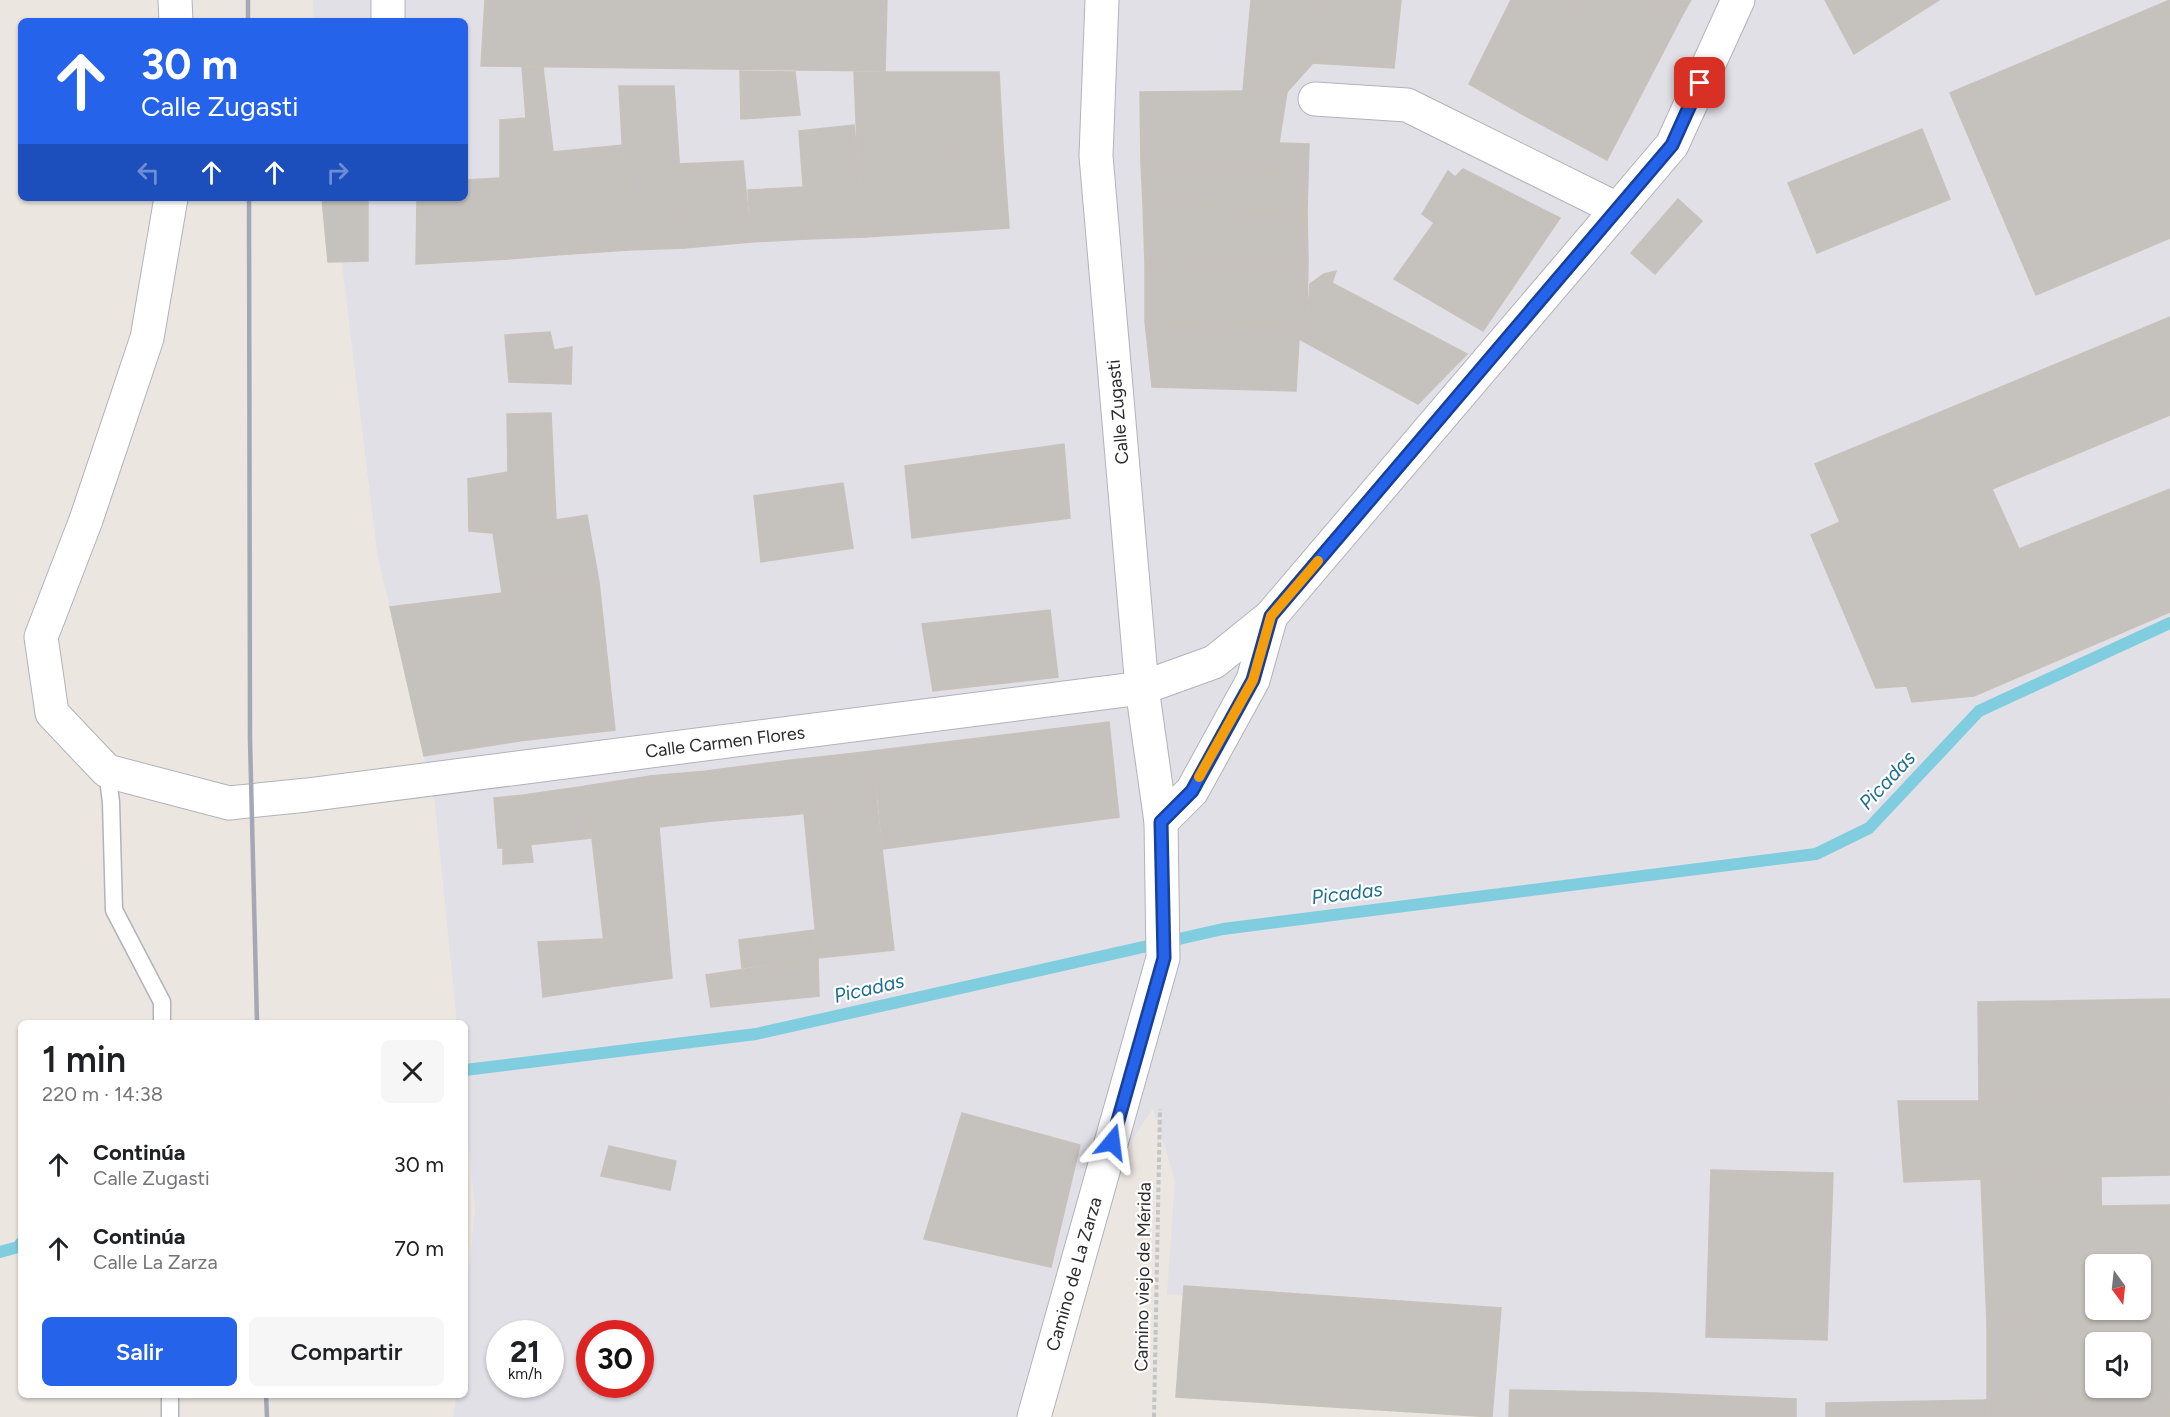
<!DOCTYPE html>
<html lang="es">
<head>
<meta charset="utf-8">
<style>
  :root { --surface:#fff; --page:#f6f6f6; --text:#202124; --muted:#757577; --accent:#2563eb }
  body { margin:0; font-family:Figtree,sans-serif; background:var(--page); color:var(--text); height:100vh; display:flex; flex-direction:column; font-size:22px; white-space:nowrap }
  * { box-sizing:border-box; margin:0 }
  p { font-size:20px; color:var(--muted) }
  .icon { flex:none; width:33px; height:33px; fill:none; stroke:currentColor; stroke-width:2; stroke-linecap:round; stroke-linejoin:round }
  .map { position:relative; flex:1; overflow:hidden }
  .details { position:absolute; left:18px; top:1020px; width:450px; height:378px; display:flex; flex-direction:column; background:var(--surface); border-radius:9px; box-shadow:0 2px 4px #0004 }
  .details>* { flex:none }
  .guide { position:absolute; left:18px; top:18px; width:450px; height:183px; border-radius:9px; box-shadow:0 2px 4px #0004; background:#2563eb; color:#fff; overflow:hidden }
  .needle { width:39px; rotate:165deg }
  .buttons { position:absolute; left:2085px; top:1254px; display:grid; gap:12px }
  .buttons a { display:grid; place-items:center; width:66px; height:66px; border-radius:9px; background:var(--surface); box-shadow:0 2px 4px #0004; font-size:30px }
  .speed { position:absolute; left:486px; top:1320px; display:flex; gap:12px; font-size:30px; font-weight:700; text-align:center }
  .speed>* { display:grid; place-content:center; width:78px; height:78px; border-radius:50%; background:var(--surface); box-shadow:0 2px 4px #0004; line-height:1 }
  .speed small { font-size:15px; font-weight:400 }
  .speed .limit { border:9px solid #d22; background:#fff; color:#111 }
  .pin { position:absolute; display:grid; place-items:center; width:51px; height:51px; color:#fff; margin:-26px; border-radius:12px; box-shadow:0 3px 9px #0006 }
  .me { position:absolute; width:66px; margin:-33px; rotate:16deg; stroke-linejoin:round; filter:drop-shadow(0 0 4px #0008) }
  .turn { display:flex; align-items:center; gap:21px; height:126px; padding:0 24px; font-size:27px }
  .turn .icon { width:78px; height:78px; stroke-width:2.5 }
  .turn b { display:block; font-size:42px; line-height:51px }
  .lanes { display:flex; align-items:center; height:57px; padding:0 24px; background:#0003; justify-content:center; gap:30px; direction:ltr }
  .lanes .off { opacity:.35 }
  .round { display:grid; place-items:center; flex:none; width:63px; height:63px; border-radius:9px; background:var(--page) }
  .head { display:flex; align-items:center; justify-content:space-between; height:102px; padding:0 24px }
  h1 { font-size:36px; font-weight:600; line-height:45px }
  .primary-button { display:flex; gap:12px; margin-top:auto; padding:12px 24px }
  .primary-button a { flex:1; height:69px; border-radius:9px; background:var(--accent); color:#fff; font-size:24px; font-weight:600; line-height:69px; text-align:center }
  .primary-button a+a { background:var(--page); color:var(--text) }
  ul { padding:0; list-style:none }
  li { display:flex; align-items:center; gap:18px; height:84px; padding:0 24px }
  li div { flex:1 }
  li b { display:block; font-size:22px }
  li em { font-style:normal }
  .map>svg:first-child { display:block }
</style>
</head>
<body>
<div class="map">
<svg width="2170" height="1417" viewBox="0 0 2170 1417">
  <rect width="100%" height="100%" fill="#ece6e1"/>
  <path fill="#e1e0e6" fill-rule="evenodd" d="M313 0H2170V1417H1491L1500 1324 1167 1294 1175 1181 1153 1108 1121 1157 1050 1417H453L456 1395H465V1306L475 1210 465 1106V1023H457L435 804 377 552 334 198H465V21H314ZM2096 1264H2140V1310H2096ZM500 1334H550V1384H500ZM590 1334H640V1384H590ZM2096 1342H2140V1388H2096Z"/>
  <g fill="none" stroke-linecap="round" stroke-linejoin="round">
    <g stroke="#81cde0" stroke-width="12">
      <polyline points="465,1070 756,1034 1223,929 1816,854 1869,828 1979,711 2170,623"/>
      <polyline points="0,1252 18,1247 21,1243"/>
    </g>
  </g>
  <g fill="#c5c1bc" stroke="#c7c2ba" stroke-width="1.5" fill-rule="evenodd">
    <polygon points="485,0 887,0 885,71 481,66"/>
    <polygon points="1251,0 1319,0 1313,63 1287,92 1243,91"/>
    <polygon points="1319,0 1401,0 1394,68 1313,63"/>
    <polygon points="1511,0 1584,0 1520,113 1469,84"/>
    <polygon points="1584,0 1659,0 1684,12 1607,160 1520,113"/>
    <polygon points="1659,0 1691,0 1684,12"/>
    <polygon points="1825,0 1939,0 1854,54"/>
    <polygon points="2170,0 2170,238 2036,295 1950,93"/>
    <polygon points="522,67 543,67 553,152 556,255 508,259 500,178 500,120 526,118"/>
    <polygon points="740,71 795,72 800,115 741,119"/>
    <polygon points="854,72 999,72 1003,145 857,144"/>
    <polygon points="619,86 674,86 685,248 628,250"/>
    <polygon points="1243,91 1287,92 1279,143 1280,176 1141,163 1140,92"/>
    <polygon points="854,125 865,237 807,239 799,131"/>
    <polygon points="1922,129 1950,199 1817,253 1788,183"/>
    <polygon points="1279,143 1309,144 1307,212 1143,204 1141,163 1280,176"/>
    <polygon points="857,144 1003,145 1009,228 865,237"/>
    <polygon points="623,145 628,250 556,255 553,152"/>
    <polygon points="743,161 751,242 685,248 679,164"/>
    <polygon points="1463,169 1560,218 1483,331 1394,279 1434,223 1422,214 1448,171 1455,177"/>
    <polygon points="500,178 508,259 416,264 417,198 465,198 465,180"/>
    <polygon points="805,187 807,239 751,242 748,190"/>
    <polygon points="322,198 368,198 368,261 328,262"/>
    <polygon points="1678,199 1702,221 1655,274 1631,253"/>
    <polygon points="1143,204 1307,212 1308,259 1145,264"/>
    <polygon points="1308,259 1307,323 1145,321 1145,264"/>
    <polygon points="1336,271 1332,283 1467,354 1418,404 1299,339 1307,323 1310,284 1324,274"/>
    <polygon points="2170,317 2170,415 1992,489 2019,549 2170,489 2170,612 1974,696 1912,702 1907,686 1876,688 1811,535 1840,522 1815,464"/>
    <polygon points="1145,321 1307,323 1299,339 1296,391 1152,387"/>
    <polygon points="550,332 554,350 572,347 571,384 509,382 505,335"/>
    <polygon points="551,413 556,520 587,515 599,582 502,593 493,533 469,531 468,479 508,472 507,414"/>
    <polygon points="1064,444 1070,518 912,538 905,466"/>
    <polygon points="843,483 853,548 761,562 754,496"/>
    <polygon points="599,582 615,730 519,741 502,593"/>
    <polygon points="502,593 519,741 424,756 390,607"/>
    <polygon points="1050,610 1058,677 933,691 922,624"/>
    <polygon points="1109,722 1119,817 883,849 873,751"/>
    <polygon points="873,751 877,806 790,815 784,761"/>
    <polygon points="784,761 790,815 712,821 707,771"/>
    <polygon points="707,771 712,821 659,827 650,776"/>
    <polygon points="650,776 659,827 672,978 609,987 586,786"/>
    <polygon points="586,786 591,838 528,845 524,795"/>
    <polygon points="524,795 533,862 503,864 503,848 498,848 494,798"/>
    <polygon points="877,806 894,950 818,958 804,813"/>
    <polygon points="814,930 818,958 742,968 739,940"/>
    <polygon points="604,939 609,987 543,997 538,942"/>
    <polygon points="818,958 819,996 711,1007 706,975"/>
    <polygon points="2170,999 2170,1098 1979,1101 1978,1002"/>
    <polygon points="2170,1098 2170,1175 1981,1179 1979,1101"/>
    <polygon points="1898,1101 1979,1101 1981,1179 1904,1182"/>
    <polygon points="962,1113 1080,1145 1051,1267 924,1239"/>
    <polygon points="609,1146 676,1161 670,1190 601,1176"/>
    <polygon points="1711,1170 1833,1173 1827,1340 1706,1337"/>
    <polygon points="2101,1177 2102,1264 2096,1264 2096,1310 2102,1310 2102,1321 1987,1322 1981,1179"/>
    <polygon points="2170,1205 2170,1320 2102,1321 2102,1310 2140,1310 2140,1264 2102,1264 2101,1206"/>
    <polygon points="1184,1286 1501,1308 1492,1417 1176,1397"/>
    <path d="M2170 1320V1398L1987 1400V1322ZM2096 1342H2140V1388H2096Z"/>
    <polygon points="1510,1390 1654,1393 1653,1417 1509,1417"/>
    <polygon points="1654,1393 1796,1399 1796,1417 1653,1417"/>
    <polygon points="2170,1398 2170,1417 1987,1417 1987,1400"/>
    <polygon points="1987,1400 1987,1417 1826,1417 1826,1403"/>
  </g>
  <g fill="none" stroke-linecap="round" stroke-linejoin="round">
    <defs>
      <g id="service">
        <polyline points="107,771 111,802 114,910 162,1002 162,1023"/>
        <polyline points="170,1395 170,1417"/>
      </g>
      <g id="minor">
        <polyline points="175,0 176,21"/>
        <polyline points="388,21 388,0"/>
        <polyline points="1315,99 1407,105 1617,209"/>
        <polyline points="171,198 147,338 86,520 41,637 52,713 107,771 229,803 307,795 1142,688 1214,662 1271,616 1672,145 1738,0"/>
        <polyline points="1161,822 1192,791 1253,680 1271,616"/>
        <polyline points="1034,1417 1163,958 1161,822 1142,688 1096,156 1102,0"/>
      </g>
    </defs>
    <use href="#service" stroke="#b1b3bb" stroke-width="19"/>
    <use href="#minor" stroke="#b1b3bb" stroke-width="35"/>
    <polyline stroke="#c4c4c4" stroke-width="4" stroke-dasharray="4.5 3" stroke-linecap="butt" points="1154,1417 1160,1109"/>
    <use href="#service" stroke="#fff" stroke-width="16"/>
    <use href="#minor" stroke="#fff" stroke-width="33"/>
    <g stroke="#a4a7b4" stroke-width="4.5">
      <polyline points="248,0 248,21"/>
      <polyline points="249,198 250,739 257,1023"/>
      <polyline points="266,1395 267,1417"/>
    </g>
  </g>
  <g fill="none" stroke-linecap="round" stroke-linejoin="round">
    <defs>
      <polyline id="route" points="1112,1142 1164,958 1161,822 1192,791 1253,680 1271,616 1672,145 1700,83"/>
    </defs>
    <use href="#route" stroke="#184099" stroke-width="15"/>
    <use href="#route" stroke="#2563eb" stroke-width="10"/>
    <polyline stroke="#f59e0b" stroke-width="10" points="1199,777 1253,680 1271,616 1318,561"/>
  </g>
  <g text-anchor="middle" stroke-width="4.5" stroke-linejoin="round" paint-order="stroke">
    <g font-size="18" fill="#2c2c2c" stroke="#fff">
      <text transform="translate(1118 412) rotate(-95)" y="6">Calle Zugasti</text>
      <text transform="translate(725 742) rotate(-7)" y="6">Calle Carmen Flores</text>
      <text transform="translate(1074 1274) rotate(-74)" y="6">Camino de La Zarza</text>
      <text transform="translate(1143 1277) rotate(-89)" y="6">Camino viejo de Mérida</text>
    </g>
    <g font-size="20" font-style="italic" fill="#1e6f8e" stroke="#fff">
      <text transform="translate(1887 780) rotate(-47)" y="7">Picadas</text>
      <text transform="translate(1347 893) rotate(-7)" y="7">Picadas</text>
      <text transform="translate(869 988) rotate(-13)" y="7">Picadas</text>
    </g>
  </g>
</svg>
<div class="buttons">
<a><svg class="needle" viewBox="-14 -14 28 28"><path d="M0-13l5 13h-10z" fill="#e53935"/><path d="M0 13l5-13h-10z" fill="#757577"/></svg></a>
<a><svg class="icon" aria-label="sound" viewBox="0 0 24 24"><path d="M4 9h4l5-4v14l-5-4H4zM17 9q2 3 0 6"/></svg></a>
</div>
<div class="speed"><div>21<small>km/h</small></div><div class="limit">30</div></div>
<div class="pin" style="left:1700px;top:83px;background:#d93025"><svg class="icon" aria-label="arrive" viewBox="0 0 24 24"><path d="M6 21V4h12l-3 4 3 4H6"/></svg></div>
<svg class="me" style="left:1112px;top:1142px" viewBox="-20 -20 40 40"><path d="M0-17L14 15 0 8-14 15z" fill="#2563eb" stroke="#fff" stroke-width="4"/></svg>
<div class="guide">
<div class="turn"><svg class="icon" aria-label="ahead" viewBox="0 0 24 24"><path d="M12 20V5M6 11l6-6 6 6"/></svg><div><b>30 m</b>Calle Zugasti</div></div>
<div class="lanes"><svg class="icon off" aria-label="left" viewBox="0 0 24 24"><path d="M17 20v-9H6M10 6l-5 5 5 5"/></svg><svg class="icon" aria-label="ahead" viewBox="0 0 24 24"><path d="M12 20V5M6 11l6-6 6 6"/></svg><svg class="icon" aria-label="ahead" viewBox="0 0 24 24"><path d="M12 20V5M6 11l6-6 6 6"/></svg><svg class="icon off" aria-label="right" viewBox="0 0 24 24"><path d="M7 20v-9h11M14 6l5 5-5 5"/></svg></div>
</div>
<section class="details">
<div class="head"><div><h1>1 min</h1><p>220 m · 14:38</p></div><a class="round"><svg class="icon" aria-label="close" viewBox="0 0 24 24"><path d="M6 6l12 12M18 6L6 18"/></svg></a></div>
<ul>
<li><svg class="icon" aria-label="ahead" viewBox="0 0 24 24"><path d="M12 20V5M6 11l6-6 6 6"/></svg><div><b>Continúa</b><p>Calle Zugasti</p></div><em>30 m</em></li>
<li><svg class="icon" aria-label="ahead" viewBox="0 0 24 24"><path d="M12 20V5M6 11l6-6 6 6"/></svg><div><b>Continúa</b><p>Calle La Zarza</p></div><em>70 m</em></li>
</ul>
<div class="primary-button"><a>Salir</a><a>Compartir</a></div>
</section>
</div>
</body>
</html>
